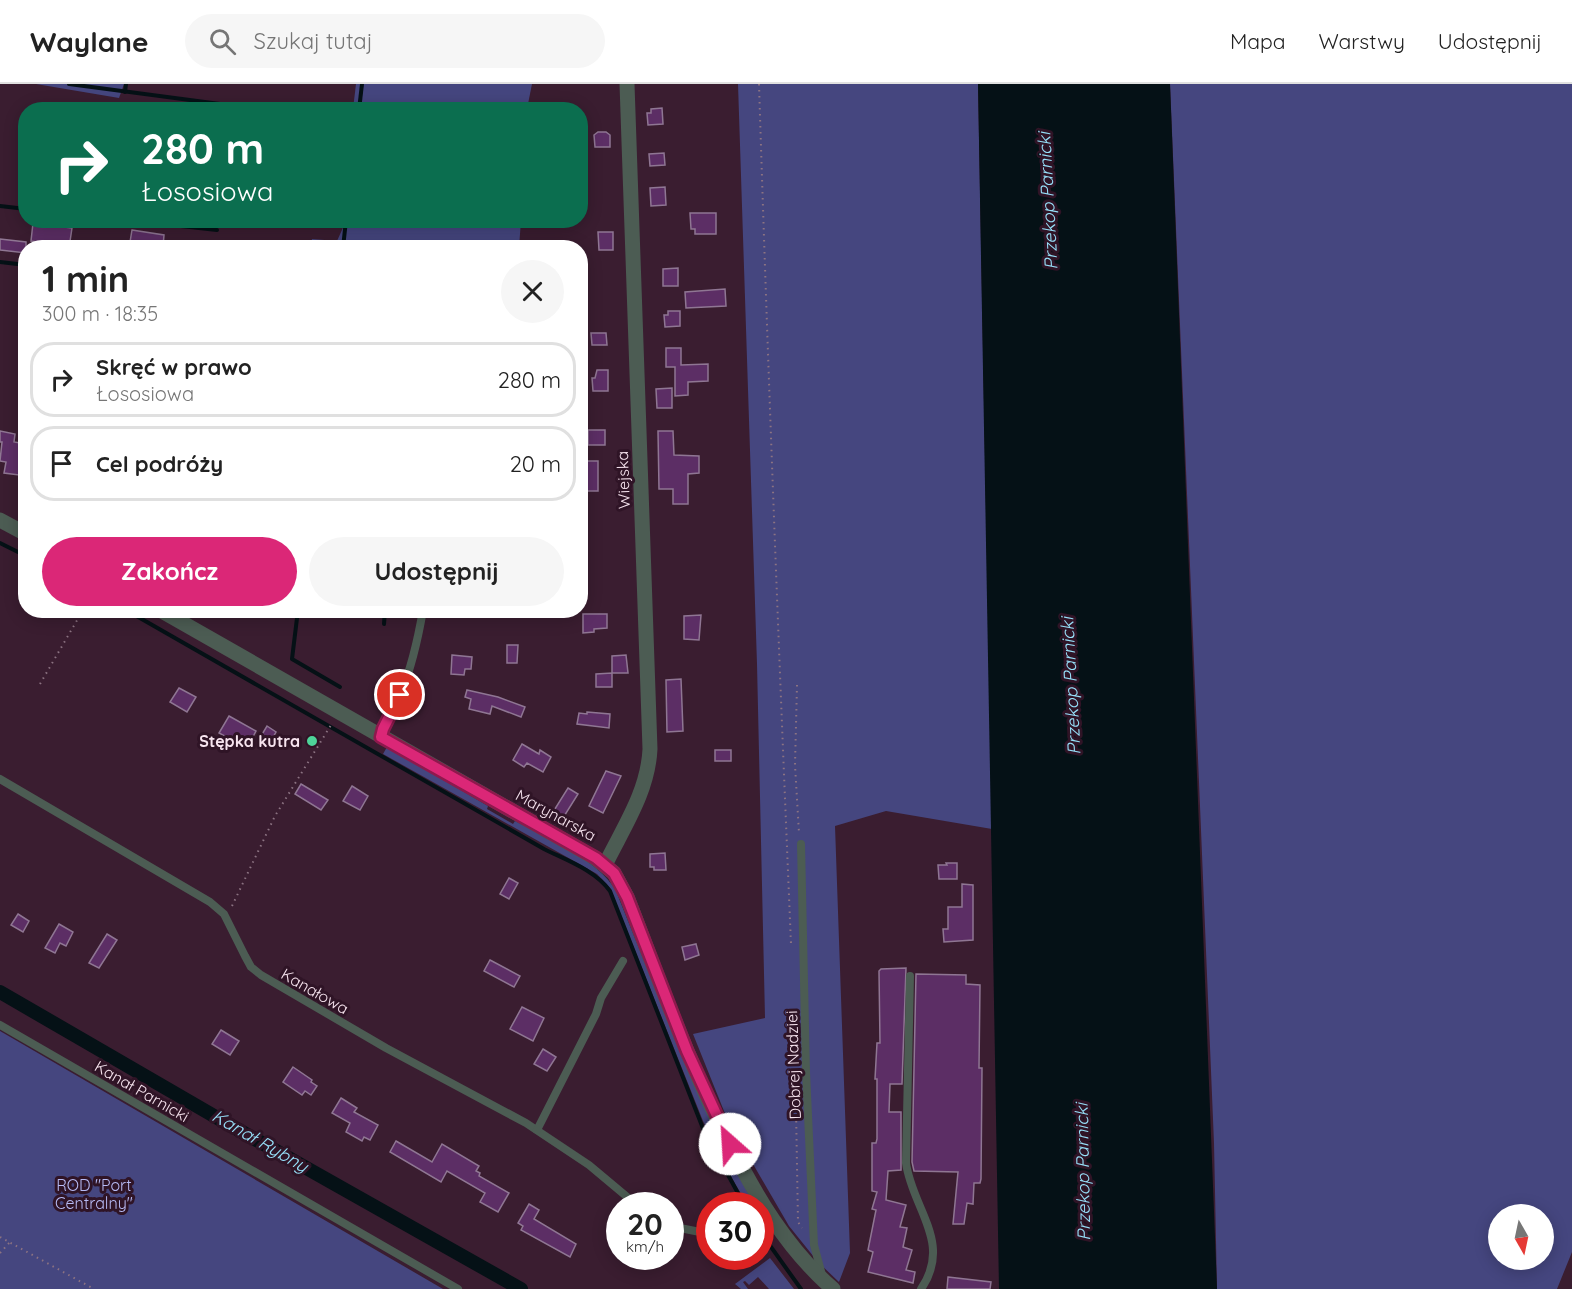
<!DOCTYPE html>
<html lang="pl">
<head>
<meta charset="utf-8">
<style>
  :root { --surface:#fff; --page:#f6f6f6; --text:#222; --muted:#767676; --line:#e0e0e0; --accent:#db2777 }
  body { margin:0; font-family:Quicksand,sans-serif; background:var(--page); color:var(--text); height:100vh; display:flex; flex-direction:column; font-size:22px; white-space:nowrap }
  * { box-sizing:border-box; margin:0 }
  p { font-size:20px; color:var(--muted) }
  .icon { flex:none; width:33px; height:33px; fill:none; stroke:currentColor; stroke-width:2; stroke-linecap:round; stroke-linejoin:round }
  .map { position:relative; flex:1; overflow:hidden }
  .drawer { position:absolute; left:18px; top:156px; width:570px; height:378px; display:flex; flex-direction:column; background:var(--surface); border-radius:24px; box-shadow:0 3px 15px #0003 }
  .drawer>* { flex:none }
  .banner { position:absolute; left:18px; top:18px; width:570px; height:126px; border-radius:24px; box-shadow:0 3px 15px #0003; background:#0b6e4f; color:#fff; overflow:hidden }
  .needle { width:39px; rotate:171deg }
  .buttons { position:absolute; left:1488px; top:1120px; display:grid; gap:12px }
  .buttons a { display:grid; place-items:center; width:66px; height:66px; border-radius:50%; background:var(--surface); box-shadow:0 3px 15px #0003; font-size:30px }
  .speed { position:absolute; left:606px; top:1108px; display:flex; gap:12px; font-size:30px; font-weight:700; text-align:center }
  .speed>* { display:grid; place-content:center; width:78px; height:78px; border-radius:50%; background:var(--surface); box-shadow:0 3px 15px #0003; line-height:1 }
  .speed small { font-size:15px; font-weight:400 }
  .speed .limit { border:9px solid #d22; background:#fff; color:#111 }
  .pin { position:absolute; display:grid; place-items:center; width:51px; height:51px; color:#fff; margin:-26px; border:3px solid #fff; border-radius:50%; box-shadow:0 2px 6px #0007 }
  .me { position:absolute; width:66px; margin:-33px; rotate:334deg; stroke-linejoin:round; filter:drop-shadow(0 0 4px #0008) }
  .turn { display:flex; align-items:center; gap:21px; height:126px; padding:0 24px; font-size:27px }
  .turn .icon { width:78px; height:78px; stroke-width:2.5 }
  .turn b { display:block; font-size:42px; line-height:51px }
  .round { display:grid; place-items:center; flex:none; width:63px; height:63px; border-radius:32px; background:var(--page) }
  .headline { display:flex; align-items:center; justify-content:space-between; height:102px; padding:0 24px }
  h1 { font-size:36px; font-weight:700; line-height:45px }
  .action { display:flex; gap:12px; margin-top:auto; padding:12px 24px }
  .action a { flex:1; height:69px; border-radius:36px; background:var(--accent); color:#fff; font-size:24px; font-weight:700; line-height:69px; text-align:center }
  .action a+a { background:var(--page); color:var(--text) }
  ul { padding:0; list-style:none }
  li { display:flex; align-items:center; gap:18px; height:75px; margin:0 12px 9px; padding:0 12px; border:3px solid var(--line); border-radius:24px }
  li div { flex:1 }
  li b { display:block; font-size:22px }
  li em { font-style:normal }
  header { display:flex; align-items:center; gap:36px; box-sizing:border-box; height:84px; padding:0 30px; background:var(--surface); border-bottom:2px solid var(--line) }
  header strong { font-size:28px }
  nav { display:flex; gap:33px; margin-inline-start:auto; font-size:21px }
  .search { width:420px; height:54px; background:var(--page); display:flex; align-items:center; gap:15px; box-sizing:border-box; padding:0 21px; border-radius:33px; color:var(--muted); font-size:22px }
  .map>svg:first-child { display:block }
</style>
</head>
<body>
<header>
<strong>Waylane</strong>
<div class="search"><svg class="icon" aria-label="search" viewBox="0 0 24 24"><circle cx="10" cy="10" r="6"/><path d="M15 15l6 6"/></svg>Szukaj tutaj</div>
<nav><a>Mapa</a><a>Warstwy</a><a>Udostępnij</a></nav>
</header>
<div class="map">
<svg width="1572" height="1205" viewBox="0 0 1572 1205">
  <rect width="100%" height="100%" fill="#3a1d30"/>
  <g fill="#45467f" fill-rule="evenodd">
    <polygon points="36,0 124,0 119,14"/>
    <polygon points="356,0 532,0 527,25 353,25"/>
    <polygon points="738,0 978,0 992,745 886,727 835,742 850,1169 839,1198 818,1178 789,1142 728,1037 693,950 765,934 757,580"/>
    <path d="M1170 0H1572V1168L1557 1205H1217L1214 1059ZM1498 1131H1544V1176H1498Z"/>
    <polygon points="346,137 521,137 519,163 311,163 312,155 337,157"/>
    <path d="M387 663 488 722 487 725 513 740 515 737C546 754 599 776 616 807L662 922 756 1122H748L721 1075 703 1037 610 804 597 790 383 670Z"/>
    <polygon points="0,947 443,1205 0,1205"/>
    <polygon points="770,1174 794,1205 769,1205 758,1193 749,1201 745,1197 743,1198 748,1205 741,1205 735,1200"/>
  </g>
  <polygon fill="#051116" points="978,0 1170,0 1217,1205 999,1205"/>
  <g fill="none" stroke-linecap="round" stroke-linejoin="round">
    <g stroke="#051116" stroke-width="4">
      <polyline points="69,0 265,26"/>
      <polyline points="125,8 126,0"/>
      <polyline points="359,26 362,0"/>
      <polyline points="0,122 26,125"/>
      <polyline points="127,136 217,146"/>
      <polyline points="343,164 346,136"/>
      <polyline points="0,178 26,181"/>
      <polyline points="0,459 26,472"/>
      <path d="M126 526 544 765C566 776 595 786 610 807L704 1047 745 1122"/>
      <polyline points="298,526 292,575 340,603"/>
      <polyline points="384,540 385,526"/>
      <polyline points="761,1149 801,1205"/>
    </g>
    <polyline stroke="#051116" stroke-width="14" points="0,908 221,1036 521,1205"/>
  </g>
  <g fill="#5c2e65" stroke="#8f7693" stroke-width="1.5">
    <polygon points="662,24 663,40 648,41 647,29 651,29 651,25"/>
    <polygon points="598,48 606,48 610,51 610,63 595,63 594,51"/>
    <polygon points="664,69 665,81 650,82 649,70"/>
    <polygon points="665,103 666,121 651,122 650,104"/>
    <polygon points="690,129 716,129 716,150 695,150 695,145 691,145"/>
    <polygon points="33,139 72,144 69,164 59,164 59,161 31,157"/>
    <polygon points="132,146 164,151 163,163 130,158"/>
    <polygon points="598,148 613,148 613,166 599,166"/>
    <polygon points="0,155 26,158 26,169 0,166"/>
    <polygon points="678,184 678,202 663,202 663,185"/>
    <polygon points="725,205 726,222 686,224 685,208"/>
    <polygon points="668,227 680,227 680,242 665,243 664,231 668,231"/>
    <polygon points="591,249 606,249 607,261 592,261"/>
    <polygon points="666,264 681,264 681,281 708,280 708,297 688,298 688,311 675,312 675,283 666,283"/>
    <polygon points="597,286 608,286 608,307 593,307 592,294 595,294"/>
    <polygon points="672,304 672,324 657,324 656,305"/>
    <rect x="588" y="346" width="17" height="15"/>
    <polygon points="0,347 15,350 14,358 26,360 26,373 22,372 19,391 4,389 6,378 0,377 2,358 0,358"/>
    <polygon points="658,347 673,347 674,371 699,372 699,389 688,390 688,420 673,420 673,405 659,405"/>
    <polygon points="582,377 598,377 598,407 580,407 580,396 583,396"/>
    <polygon points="583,530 607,530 607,544 594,545 594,548 583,549"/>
    <polygon points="701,531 699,556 684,555 684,532"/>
    <polygon points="507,561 518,561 517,579 507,579"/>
    <polygon points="452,571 472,573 471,585 465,585 464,591 451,590"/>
    <polygon points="626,571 628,589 612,589 612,572"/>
    <polygon points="612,589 612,603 596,603 596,590"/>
    <polygon points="681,595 683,647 667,648 666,596"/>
    <polygon points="179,604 196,613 187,628 170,618"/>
    <polygon points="467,606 498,613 525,623 521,633 492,622 490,630 469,625 471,615 465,613"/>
    <polygon points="587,628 610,630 609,644 577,640 579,629 587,630"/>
    <polygon points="229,632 256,647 247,664 219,649"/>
    <polygon points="267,642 276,648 268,662 258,657"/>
    <polygon points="522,660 539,670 540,666 551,673 543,688 527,679 524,683 513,676"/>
    <rect x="715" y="666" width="16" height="11"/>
    <polygon points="606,687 621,692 603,729 589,722"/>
    <polygon points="301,700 328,716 321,726 295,710"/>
    <polygon points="352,702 368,712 360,726 343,717"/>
    <polygon points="568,704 578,710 563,734 553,728"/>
    <polygon points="665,769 666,786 654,786 654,783 650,783 650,770"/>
    <polygon points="946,779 957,779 957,795 939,795 938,781 947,781"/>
    <polygon points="509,794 518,799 509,815 500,810"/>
    <polygon points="962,800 973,801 973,856 944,858 943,845 948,845 948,823 962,823"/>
    <polygon points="18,830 29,837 23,848 11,841"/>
    <polygon points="59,840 73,848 66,862 60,859 55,869 45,864"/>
    <polygon points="107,850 117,856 99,884 89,879"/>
    <polygon points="696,860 699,871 685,876 682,863"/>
    <polygon points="490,876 520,892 514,903 484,887"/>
    <polygon points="906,884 902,1000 890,1000 889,1028 901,1028 901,1086 888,1087 886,1116 906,1121 900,1143 907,1144 903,1163 912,1166 906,1186 915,1188 913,1199 868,1188 873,1168 868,1166 876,1126 872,1125 877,1108 872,1107 872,1059 876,1059 877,1055 877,995 875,995 877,959 880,959 879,887 881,885"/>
    <polygon points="916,890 966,891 966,900 980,901 979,984 982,984 981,1095 980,1099 974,1099 973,1120 967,1119 964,1140 953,1140 958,1088 914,1087 912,1078"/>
    <polygon points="522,923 544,934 533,957 510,945"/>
    <polygon points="221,946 239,957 230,971 212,960"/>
    <polygon points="543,965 556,973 547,987 534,980"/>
    <polygon points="293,983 312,996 311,998 317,1002 311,1011 305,1007 302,1011 283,998"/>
    <polygon points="341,1014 357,1024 354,1028 378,1041 370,1056 364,1053 362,1057 346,1048 350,1039 332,1029"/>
    <polygon points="396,1057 432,1078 442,1060 479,1082 476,1087 480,1089 479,1092 509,1109 498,1128 480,1118 485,1109 447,1087 441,1098 390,1068"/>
    <polygon points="529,1120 539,1126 534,1135 576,1160 570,1173 521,1146 523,1142 518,1139"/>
    <polygon points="948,1193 991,1198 990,1205 947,1205"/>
  </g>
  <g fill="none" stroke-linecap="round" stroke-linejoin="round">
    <g stroke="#8c7382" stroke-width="2" stroke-dasharray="1.5 4.5" stroke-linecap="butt">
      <path d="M759 0C768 287 779 574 791 860"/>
      <polyline points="40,600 83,526"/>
      <polyline points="797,601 795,681 799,749"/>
      <polyline points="232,822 275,732 331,641"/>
      <polyline points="796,1025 798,1138 802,1144"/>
      <polyline points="0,1153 94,1205"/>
      <polyline points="0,1169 10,1158"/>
    </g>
    <g stroke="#4c5c53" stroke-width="8">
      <path d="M382 652C384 637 395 623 401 609 412 582 418 555 423 526"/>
      <polyline points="0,695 210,818 224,830 245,872 251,883 261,891 386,964 526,1039 589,1081 638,1122"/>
      <polyline points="801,760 806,988 814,1161 822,1191"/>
      <path d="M910 892 906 1079C912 1124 953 1159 921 1205"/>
      <polyline points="0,941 458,1205"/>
      <polyline points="537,1046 596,930 601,914 623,877"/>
      <polyline points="670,1142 710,1150"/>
      <polyline points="760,1148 774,1139"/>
    </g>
    <g stroke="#4c5c53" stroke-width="15">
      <polyline points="0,436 26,450"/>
      <path d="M160 526 595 774 614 789 627 813C659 895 688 978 728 1057 756 1112 786 1164 833 1205"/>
      <path d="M605 781C623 744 648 708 650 665L627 0"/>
    </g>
  </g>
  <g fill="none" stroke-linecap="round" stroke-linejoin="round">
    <defs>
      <polyline id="route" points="400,611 383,645 381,653 596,774 614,789 627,813 687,967 730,1060"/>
    </defs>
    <use href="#route" stroke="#8e194d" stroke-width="15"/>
    <use href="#route" stroke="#db2777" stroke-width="10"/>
  </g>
  <circle fill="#4ed399" stroke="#2f1426" stroke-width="2" cx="312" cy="657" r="6"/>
  <g text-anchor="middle" stroke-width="6" stroke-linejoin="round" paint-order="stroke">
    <g font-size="16" fill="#f7e4ef" stroke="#2f1426">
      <text transform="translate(623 396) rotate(-92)" y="6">Wiejska</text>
      <text transform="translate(556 731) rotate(29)" y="6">Marynarska</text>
      <text transform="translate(315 907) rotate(30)" y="6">Kanałowa</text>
      <text transform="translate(793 981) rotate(-92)" y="6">Dobrej Nadziei</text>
      <text transform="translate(142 1007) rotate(30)" y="6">Kanał Parnicki</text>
    </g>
    <g font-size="16" font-weight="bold" fill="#f7e4ef" stroke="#2f1426" text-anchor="end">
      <text x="300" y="663">Stępka kutra</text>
    </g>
    <g font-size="16" fill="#b7bbf5" stroke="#2f1426">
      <text x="94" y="1107">ROD "Port<tspan x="94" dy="18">Centralny"</tspan></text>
    </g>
    <g font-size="18" font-style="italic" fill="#97e1fa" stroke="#2f1426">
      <text transform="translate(1048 117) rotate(-93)" y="6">Przekop Parnicki</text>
      <text transform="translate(1071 602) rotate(-93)" y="6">Przekop Parnicki</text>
      <text transform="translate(260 1057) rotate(30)" y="6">Kanał Rybny</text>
      <text transform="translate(1083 1088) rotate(-91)" y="6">Przekop Parnicki</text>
    </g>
  </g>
</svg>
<div class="buttons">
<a><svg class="needle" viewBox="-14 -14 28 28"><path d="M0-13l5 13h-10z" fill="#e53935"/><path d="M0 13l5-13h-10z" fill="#767676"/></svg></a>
</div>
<div class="speed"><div>20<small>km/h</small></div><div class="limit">30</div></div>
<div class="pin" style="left:400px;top:611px;background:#d93025"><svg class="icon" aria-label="arrive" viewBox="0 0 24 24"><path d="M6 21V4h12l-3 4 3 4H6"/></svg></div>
<svg class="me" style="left:730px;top:1060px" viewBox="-20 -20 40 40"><circle r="19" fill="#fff"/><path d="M0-13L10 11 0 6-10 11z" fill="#db2777"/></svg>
<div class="banner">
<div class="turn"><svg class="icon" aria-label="right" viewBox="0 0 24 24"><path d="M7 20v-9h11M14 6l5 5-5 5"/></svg><div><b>280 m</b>Łososiowa</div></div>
</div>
<section class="drawer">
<div class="headline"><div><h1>1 min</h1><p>300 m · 18:35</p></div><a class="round"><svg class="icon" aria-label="close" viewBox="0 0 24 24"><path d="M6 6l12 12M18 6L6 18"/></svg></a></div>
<ul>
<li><svg class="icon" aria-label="right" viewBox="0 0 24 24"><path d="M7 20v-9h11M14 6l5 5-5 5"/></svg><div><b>Skręć w prawo</b><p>Łososiowa</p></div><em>280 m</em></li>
<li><svg class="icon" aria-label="arrive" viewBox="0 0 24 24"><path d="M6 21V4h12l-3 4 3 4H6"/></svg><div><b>Cel podróży</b></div><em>20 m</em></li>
</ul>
<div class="action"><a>Zakończ</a><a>Udostępnij</a></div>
</section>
</div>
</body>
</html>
